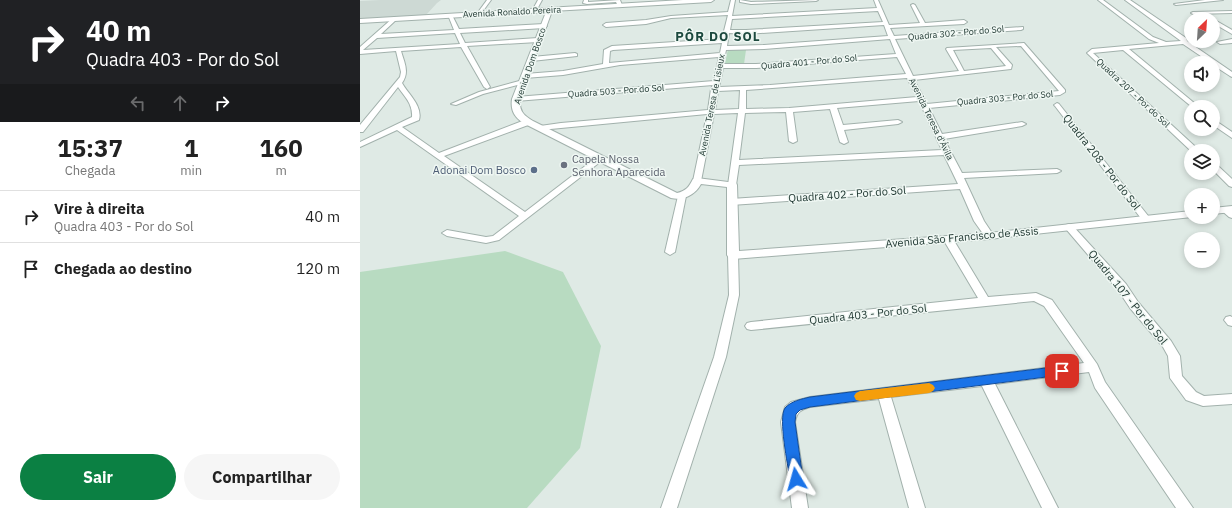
<!DOCTYPE html>
<html lang="pt">
<head>
<meta charset="utf-8">
<style>
  :root { --surface:#fff; --page:#f6f6f6; --text:#222; --muted:#767676; --line:#e0e0e0; --accent:#0b8043 }
  body { margin:0; font-family:"IBM Plex Sans",sans-serif; background:var(--page); color:var(--text); height:100vh; display:flex; flex-direction:column; font-size:15px; white-space:nowrap }
  * { box-sizing:border-box; margin:0 }
  p { font-size:13px; color:var(--muted) }
  .icon { flex:none; width:22px; height:22px; fill:none; stroke:currentColor; stroke-width:2; stroke-linecap:round; stroke-linejoin:round }
  .map { position:relative; flex:1; overflow:hidden }
  .panel { display:flex; flex-direction:column; background:var(--surface); width:360px }
  .panel>* { flex:none }
  .hud { background:#202124; color:#fff; overflow:hidden }
  .needle { width:26px; rotate:25deg }
  .tools { position:absolute; left:824px; top:12px; display:grid; gap:8px }
  .tools a { display:grid; place-items:center; width:36px; height:36px; border-radius:50%; background:var(--surface); box-shadow:0 2px 6px #0003; font-size:20px }
  .pin { position:absolute; display:grid; place-items:center; width:34px; height:34px; color:#fff; margin:-17px; border-radius:8px; box-shadow:0 2px 6px #0006 }
  .me { position:absolute; width:44px; margin:-22px; rotate:352deg; stroke-linejoin:round; filter:drop-shadow(0 0 3px #0008) }
  .turn { display:flex; align-items:center; gap:14px; height:84px; padding:0 20px; font-size:18px }
  .turn .icon { width:52px; height:52px; stroke-width:2.5 }
  .turn b { display:block; font-size:28px; line-height:34px }
  .lanes { display:flex; align-items:center; height:38px; padding:0 20px; background:#0003; justify-content:center; gap:20px; direction:ltr }
  .lanes .off { opacity:.35 }
  .eta { display:flex; justify-content:space-evenly; align-items:center; height:68px; text-align:center }
  .eta b { font-size:24px; font-weight:800; line-height:28px }
  .primary-button { display:flex; gap:8px; margin-top:auto; padding:8px 20px }
  .primary-button a { flex:1; height:46px; border-radius:24px; background:var(--accent); color:#fff; font-size:16px; font-weight:800; line-height:46px; text-align:center }
  .primary-button a+a { background:var(--page); color:var(--text) }
  ul { padding:0; list-style:none }
  li { display:flex; align-items:center; gap:12px; height:52px; padding:0 20px; border-top:1px solid var(--line) }
  li div { flex:1 }
  li b { display:block; font-size:15px }
  li em { font-style:normal }
  main { display:flex; flex:1; min-height:0 }
  .map>svg:first-child { display:block }
</style>
</head>
<body>
<main>
<section class="panel">
<div class="hud">
<div class="turn"><svg class="icon" aria-label="right" viewBox="0 0 24 24"><path d="M7 20v-9h11M14 6l5 5-5 5"/></svg><div><b>40 m</b>Quadra 403 - Por do Sol</div></div>
<div class="lanes"><svg class="icon off" aria-label="left" viewBox="0 0 24 24"><path d="M17 20v-9H6M10 6l-5 5 5 5"/></svg><svg class="icon off" aria-label="ahead" viewBox="0 0 24 24"><path d="M12 20V5M6 11l6-6 6 6"/></svg><svg class="icon" aria-label="right" viewBox="0 0 24 24"><path d="M7 20v-9h11M14 6l5 5-5 5"/></svg></div>
</div>
<div class="eta">
<div><b>15:37</b><p>Chegada</p></div>
<div><b>1</b><p>min</p></div>
<div><b>160</b><p>m</p></div>
</div>
<ul>
<li><svg class="icon" aria-label="right" viewBox="0 0 24 24"><path d="M7 20v-9h11M14 6l5 5-5 5"/></svg><div><b>Vire à direita</b><p>Quadra 403 - Por do Sol</p></div><em>40 m</em></li>
<li><svg class="icon" aria-label="arrive" viewBox="0 0 24 24"><path d="M6 21V4h12l-3 4 3 4H6"/></svg><div><b>Chegada ao destino</b></div><em>120 m</em></li>
</ul>
<div class="primary-button"><a>Sair</a><a>Compartilhar</a></div>
</section>
<div class="map">
<svg width="872" height="508" viewBox="0 0 872 508">
  <rect width="100%" height="100%" fill="#dfeae5"/>
  <polygon fill="#cdd9d4" points="20,0 81,0 77,3 66,15 0,19 0,1"/>
  <g fill="#b8dbc1">
    <polygon points="368,49 386,50 384,64 365,64"/>
    <polygon points="145,251 203,272 241,346 220,448 167,508 0,508 0,272"/>
  </g>
  <g fill="none" stroke-linecap="round" stroke-linejoin="round">
    <defs>
      <g id="minor">
        <polygon points="127,0 131,0 120,15 116,15"/>
        <polygon points="178,0 182,0 176,11 172,11"/>
        <polygon points="224,0 228,0 228,2 260,0 262,5 258,6 256,2 227,4 223,3"/>
        <path d="M371 0H375L372 16 517 8 514 0H518L529 25 560 23 551 5 553 4 555 5 565 23 604 20 607 22 604 24 530 28 534 36 663 27V29L661 30 535 39 553 76 599 71 586 49 587 48 664 43 705 90V92L700 95 569 108 582 134 662 122 666 124 662 126 584 139 602 173 697 169 701 171 697 173 604 178 624 221 634 236 629 239 626 238 614 221 600 189 371 205 367 202 371 199 598 184 584 155 379 165 376 185 372 188 368 185 378 113 354 114 341 181 337 184 333 181 347 114 180 130 176 128 180 126 201 123 348 110 351 89 353 85 156 101 153 99 156 97 354 81 359 57 260 65 203 75 165 78 162 76 165 74 203 71 243 64 244 50 252 46 362 39 368 15 311 18 286 24 246 27 243 25 246 23 286 20 311 16 368 12ZM518 11 523 22 386 30H370L372 19ZM524 25 528 36 404 45 367 46 369 33 386 34ZM530 39 536 54 396 64H363L366 50 404 49ZM362 43 360 53 249 63 250 51 253 50ZM661 46 699 91 567 104 554 80 651 69 652 65 636 47ZM631 48 646 66 604 71 593 50ZM537 57 546 74 410 85 359 87 363 68H396ZM547 78 557 97 429 108 386 109V90ZM380 90 379 109 355 110 358 91ZM559 101 582 150 379 160 385 113 426 112 429 141 433 143 437 141 433 112 470 109 480 142 484 144 488 142 484 130 538 124 542 122 538 120 483 125 477 108Z"/>
        <polygon points="380,0 391,2 458,0 456,1 391,4 380,2"/>
        <polygon points="738,0 743,0 793,37 806,42 821,41 765,0 770,0 826,38 827,41 872,72 872,77 870,76 853,65 853,63 851,63 823,44 769,49 839,107 832,107 763,50 733,53 840,151 831,151 727,53 732,49 799,43 789,39"/>
        <polygon points="845,0 863,0 816,5 814,4"/>
        <polygon points="872,11 872,13 833,14 831,13 833,12"/>
        <path d="M90 14 92 15 99 29 184 24 187 26 184 28 100 33 105 43 178 38 181 40 178 42 107 46 130 87 127 89 124 87 101 47 41 51C44 62 50 72 42 83 48 94 63 106 59 120L42 127 79 153 165 120H171V124L84 156 165 212 237 157H240L244 159 139 240 126 243 87 236 82 233 87 230 126 237 133 236 159 216 37 130 0 147V142L52 117C53 104 45 97 38 87L3 132H0V125L40 77 41 72 36 51 0 54V47L34 17 37 19 36 20 21 34 94 30 88 15ZM95 33 100 44 3 50 17 38Z"/>
        <polygon points="853,19 872,30 872,34 853,23"/>
        <polygon points="872,39 872,43 860,44 857,42"/>
        <polygon points="215,53 217,54 217,56 172,61 169,59 172,57"/>
        <polygon points="163,80 166,82 165,83 123,94 96,105 91,104 119,92"/>
        <polygon points="697,103 699,104 789,217 791,219 789,221 783,221 695,106 694,105"/>
        <polygon points="853,119 872,132 872,138 853,125"/>
        <polygon points="853,164 856,164 872,179 872,187 869,186 853,170"/>
        <polygon points="322,193 326,196 315,252 310,255 305,252 318,196"/>
        <polygon points="866,207 872,210 872,218 869,217 861,210"/>
        <polygon points="709,224 712,225 766,284 778,302 811,341 820,356 822,376 836,392 844,396 872,394 872,404 843,406 826,400 810,378 808,356 803,347 770,308 758,290 706,229 704,227 706,225"/>
        <path d="M588 236 593 239 628 297 676 293 692 300 737 364 745 382 833 508H816L735 388 729 372 635 384 698 508H682L622 386 531 397 565 508H549L519 399 450 407C440 410 437 412 435 422L448 508H432L421 422 425 407 431 402 450 397 724 363 684 306 674 301 391 330 387 329 385 326 387 323 391 322 618 298 583 239Z"/>
        <polygon points="373,252 378,255 379,295 366,357 317,508 301,508 354,357 369,295 368,255"/>
        <polygon points="870,316 872,317 872,326 868,325 864,320 866,317"/>
      </g>
      <g id="tertiary">
        <path d="M323 0H354L351 2 192 11 160 99C159 111 163 115 173 121L317 193C326 191 329 187 333 179L337 178 376 183 377 185 379 251 629 233 831 211 832 217 629 239 373 259 369 258 367 255V187L341 184C335 195 323 201 311 198L167 125C156 119 150 112 152 99L186 12 0 23V19Z"/>
        <polygon points="872,206 872,212 853,214 853,208"/>
      </g>
    </defs>
    <use href="#minor" stroke="#a2b1ac" stroke-width="2"/>
    <use href="#tertiary" stroke="#a2b1ac" stroke-width="2"/>
    <use href="#minor" fill="#fff" fill-rule="evenodd"/>
    <use href="#tertiary" fill="#fff" fill-rule="evenodd"/>
  </g>
  <path fill="#1a73e8" stroke="#114b97" d="M702 366 706 367 708 371 706 374 702 375 450 407 440 410 436 414 435 422 443 479 441 484 436 485 432 484 430 479C428 466 418 418 425 408 431 401 442 399 450 397Z"/>
  <polygon fill="#f59e0b" points="569,383 573,385 575,388 573,391 569,393 500,401 496,400 494,396 496,393 500,391"/>
  <circle fill="#6b7280" stroke="#eff7f3" stroke-width="1.5" cx="204" cy="165" r="4"/>
  <circle fill="#5c6f8a" stroke="#eff7f3" stroke-width="1.5" cx="174" cy="170" r="4"/>
  <g text-anchor="middle" stroke-width="3" stroke-linejoin="round" paint-order="stroke">
    <g font-size="9" fill="#213933" stroke="#eff7f3">
      <text transform="translate(152 12) rotate(-3)" y="3">Avenida Ronaldo Pereira</text>
      <text transform="translate(596 33) rotate(-5)" y="3">Quadra 302 - Por do Sol</text>
      <text transform="translate(449 62) rotate(-5)" y="3">Quadra 401 - Por do Sol</text>
      <text transform="translate(170 66) rotate(-71)" y="3">Avenida Dom Bosco</text>
      <text transform="translate(256 91) rotate(-4)" y="3">Quadra 503 - Por do Sol</text>
      <text transform="translate(773 93) rotate(43)" y="3">Quadra 207 - Por do Sol</text>
      <text transform="translate(645 98) rotate(-5)" y="3">Quadra 303 - Por do Sol</text>
      <text transform="translate(352 105) rotate(-79)" y="3">Avenida Teresa de Lisieux</text>
      <text transform="translate(571 119) rotate(64)" y="3">Avenida Teresa d'Ávila</text>
    </g>
    <g font-size="11" fill="#5b616d" stroke="#eff7f3" text-anchor="start">
      <text x="212" y="163">Capela Nossa<tspan x="212" dy="13">Senhora Aparecida</tspan></text>
    </g>
    <g font-size="11" fill="#213933" stroke="#eff7f3">
      <text transform="translate(742 162) rotate(52)" y="4">Quadra 208 - Por do Sol</text>
      <text transform="translate(487 194) rotate(-4)" y="4">Quadra 402 - Por do Sol</text>
      <text transform="translate(602 237) rotate(-5)" y="4">Avenida São Francisco de Assis</text>
      <text transform="translate(768 297) rotate(51)" y="4">Quadra 107 - Por do Sol</text>
      <text transform="translate(508 314) rotate(-6)" y="4">Quadra 403 - Por do Sol</text>
    </g>
    <g font-size="11" fill="#4e5e75" stroke="#eff7f3" text-anchor="end">
      <text x="166" y="174">Adonai Dom Bosco</text>
    </g>
    <g font-size="13" font-weight="bold" letter-spacing="1" fill="#1d4a3f" stroke="#eff7f3">
      <text x="358" y="41">PÔR DO SOL</text>
    </g>
  </g>
</svg>
<div class="tools">
<a><svg class="needle" viewBox="-14 -14 28 28"><path d="M0-13l5 13h-10z" fill="#e53935"/><path d="M0 13l5-13h-10z" fill="#767676"/></svg></a>
<a><svg class="icon" aria-label="sound" viewBox="0 0 24 24"><path d="M4 9h4l5-4v14l-5-4H4zM17 9q2 3 0 6"/></svg></a>
<a><svg class="icon" aria-label="search" viewBox="0 0 24 24"><circle cx="10" cy="10" r="6"/><path d="M15 15l6 6"/></svg></a>
<a><svg class="icon" aria-label="layers" viewBox="0 0 24 24"><path d="M12 4l9 5-9 5-9-5zM3 14l9 5 9-5"/></svg></a>
<a>+</a>
<a>−</a>
</div>
<div class="pin" style="left:702px;top:371px;background:#d93025"><svg class="icon" aria-label="arrive" viewBox="0 0 24 24"><path d="M6 21V4h12l-3 4 3 4H6"/></svg></div>
<svg class="me" style="left:436px;top:479px" viewBox="-20 -20 40 40"><path d="M0-17L14 15 0 8-14 15z" fill="#1a73e8" stroke="#fff" stroke-width="4"/></svg>
</div>
</main>
</body>
</html>
